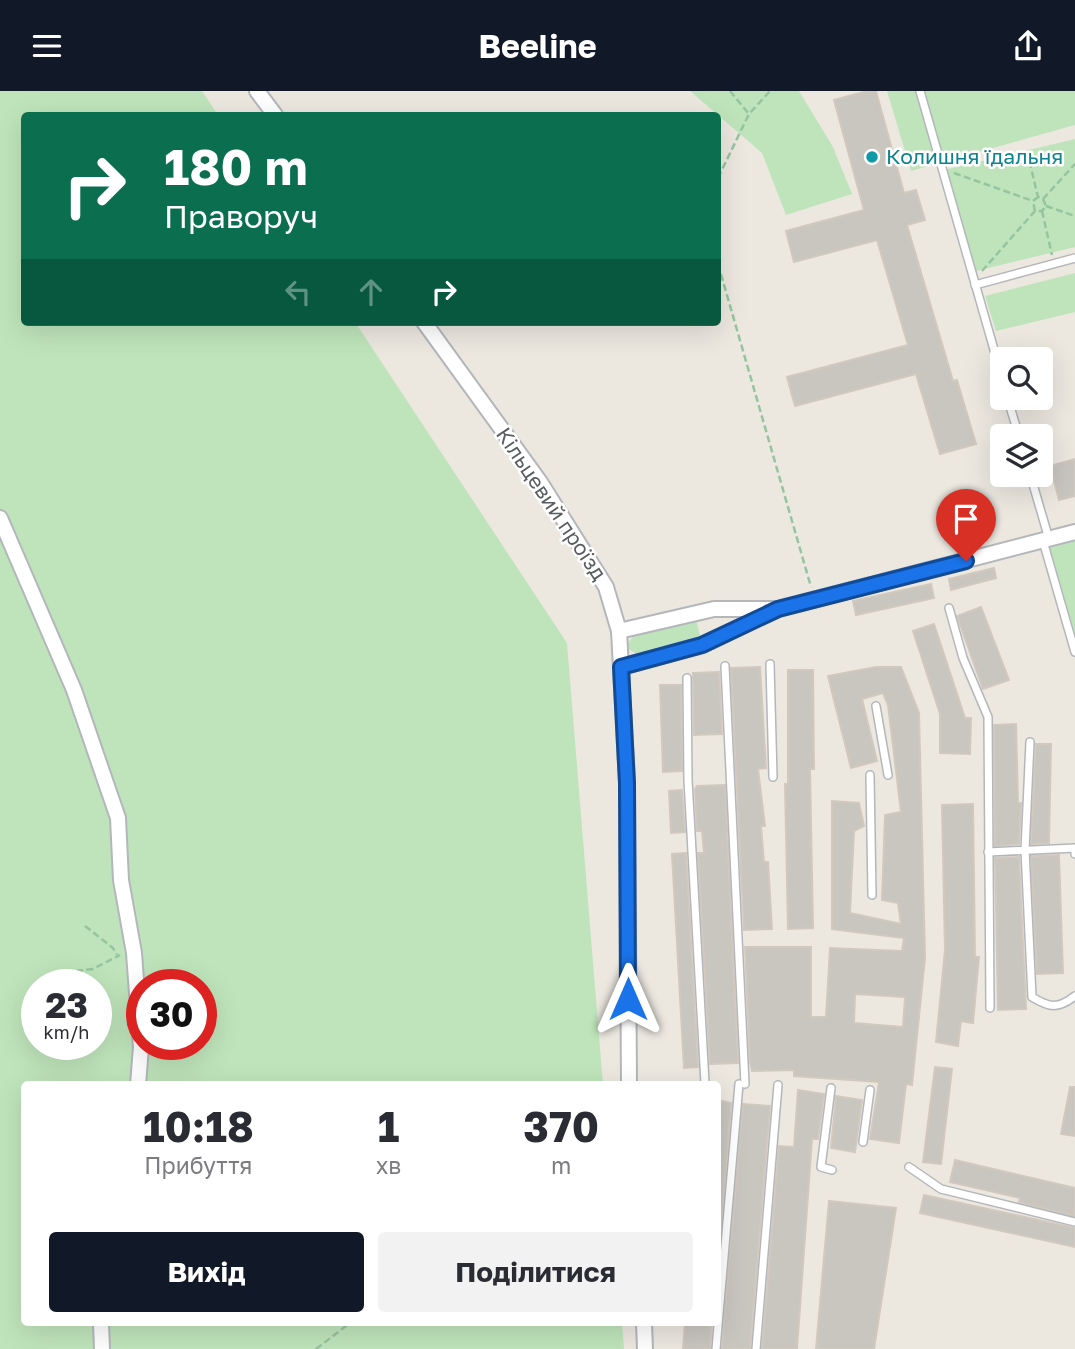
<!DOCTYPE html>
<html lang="uk">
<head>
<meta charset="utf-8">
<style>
  :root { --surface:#fff; --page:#f2f2f3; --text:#2b2b33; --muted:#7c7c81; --accent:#111827 }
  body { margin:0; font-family:"Golos Text",sans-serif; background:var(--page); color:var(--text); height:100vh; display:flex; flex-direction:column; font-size:26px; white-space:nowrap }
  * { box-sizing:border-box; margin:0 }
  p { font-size:23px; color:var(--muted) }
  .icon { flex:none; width:38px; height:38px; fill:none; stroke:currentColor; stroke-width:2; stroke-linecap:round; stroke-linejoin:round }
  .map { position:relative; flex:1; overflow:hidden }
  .sheet { position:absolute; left:21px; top:990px; width:700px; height:245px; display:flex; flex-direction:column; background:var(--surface); border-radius:7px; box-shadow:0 7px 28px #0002 }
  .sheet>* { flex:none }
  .hud { position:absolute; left:21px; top:21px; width:700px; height:214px; border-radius:7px; box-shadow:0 7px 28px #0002; background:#0b6e4f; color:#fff; overflow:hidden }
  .controls { position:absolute; left:990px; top:256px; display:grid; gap:14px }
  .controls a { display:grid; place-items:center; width:63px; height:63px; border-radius:7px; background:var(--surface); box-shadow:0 7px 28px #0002; font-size:35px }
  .speed { position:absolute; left:21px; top:878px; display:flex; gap:14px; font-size:35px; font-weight:700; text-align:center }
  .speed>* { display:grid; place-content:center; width:91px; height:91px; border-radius:50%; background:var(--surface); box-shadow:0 7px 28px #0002; line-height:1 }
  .speed small { font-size:18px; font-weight:400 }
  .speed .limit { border:10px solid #d22; background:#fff; color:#111 }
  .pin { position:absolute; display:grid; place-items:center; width:60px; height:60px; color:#fff; margin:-72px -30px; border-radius:50% 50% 50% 0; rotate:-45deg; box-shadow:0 0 7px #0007 }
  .pin .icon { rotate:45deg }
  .me { position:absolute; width:77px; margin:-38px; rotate:0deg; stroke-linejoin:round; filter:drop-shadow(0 0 5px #0008) }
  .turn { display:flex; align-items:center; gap:24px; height:147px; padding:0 28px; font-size:32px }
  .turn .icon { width:91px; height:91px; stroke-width:2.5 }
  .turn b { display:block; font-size:49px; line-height:60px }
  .lanes { display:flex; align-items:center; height:66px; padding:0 28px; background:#0003; justify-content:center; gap:35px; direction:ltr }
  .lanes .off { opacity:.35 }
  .eta { display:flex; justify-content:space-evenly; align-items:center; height:119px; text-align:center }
  .eta b { font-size:42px; font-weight:700; line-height:49px }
  .action { display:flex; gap:14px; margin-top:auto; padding:14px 28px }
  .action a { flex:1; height:80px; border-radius:7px; background:var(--accent); color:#fff; font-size:28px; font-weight:700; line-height:80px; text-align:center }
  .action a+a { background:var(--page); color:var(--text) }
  header { display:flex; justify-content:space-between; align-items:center; height:91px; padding:0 28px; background:var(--accent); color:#fff; font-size:32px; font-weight:700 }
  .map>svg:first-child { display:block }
</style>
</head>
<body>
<header><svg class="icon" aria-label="menu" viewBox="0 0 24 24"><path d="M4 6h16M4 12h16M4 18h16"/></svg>Beeline<svg class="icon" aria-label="share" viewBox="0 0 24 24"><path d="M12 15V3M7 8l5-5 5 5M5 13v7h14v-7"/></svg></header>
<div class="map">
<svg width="1075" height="1258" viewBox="0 0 1075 1258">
  <rect width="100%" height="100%" fill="#ece8e0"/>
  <g fill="#bfe4bb" fill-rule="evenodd">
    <path d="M0 0H202L218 24H24V231H355L567 552 603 994H24V1232H622L624 1258H0ZM37 894H96V954H37ZM142 894H201V954H142Z"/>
    <polygon points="690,0 799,0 833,56 852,103 786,124 762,62"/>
    <polygon points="887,0 1075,0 1075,34 911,80"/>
    <polygon points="1075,48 1075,156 972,181 944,79"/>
    <polygon points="1075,182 1075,221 996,240 985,205"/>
    <polygon points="1075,447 1075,544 1049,455"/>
    <polygon points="695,523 702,554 647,569 625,556 641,535"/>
  </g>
  <g fill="#c9c5bf" stroke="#d1c9be" stroke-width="2" fill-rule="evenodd">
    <polygon points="867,0 876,0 904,102 916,99 925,129 907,134 953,290 957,289 976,353 940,363 916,283 795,315 787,286 908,254 877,149 794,171 786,140 864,119 834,9"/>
    <polygon points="1075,368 1075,405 1059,409 1050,375"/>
    <polygon points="994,477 996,487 951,499 949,488"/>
    <polygon points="931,493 934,507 856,524 853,510"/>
    <polygon points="981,516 1009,589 983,598 957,525"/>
    <polygon points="934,533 965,627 971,627 970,663 940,662 940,623 913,540"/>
    <polygon points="760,576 766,677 758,678 765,735 761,735 764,771 768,771 772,838 744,839 731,577"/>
    <path d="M876 576H901L919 622 925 867 912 994 906 993 899 1052 870 1048 879 991 794 985V979L752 980 750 971 745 856H811V926H826L830 857 902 860 904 847 832 838V710L859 712 864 735 854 740 850 822 901 833 898 812 882 809 885 724 901 721 888 614 883 602 862 608 877 670 851 677 828 585ZM855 903 905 906 903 936 854 932Z"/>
    <polygon points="788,579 813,579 814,678 810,678 813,837 788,838 785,693 788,693"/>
    <polygon points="719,581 722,643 694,644 693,582"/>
    <polygon points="660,594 681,594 682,680 663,681"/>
    <polygon points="1016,633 1018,712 1021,712 1019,753 995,755 994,634"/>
    <polygon points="1036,653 1051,653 1049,752 1031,753"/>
    <polygon points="725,694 738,972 710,973 698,762 704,762 702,740 697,740 695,698 697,695"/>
    <polygon points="682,699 685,741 671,742 669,700"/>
    <polygon points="973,713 975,866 979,866 973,932 961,930 958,955 936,951 945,859 942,714"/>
    <polygon points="686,762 698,976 684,977 672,763"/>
    <polygon points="1059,764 1063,882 1037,883 1031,765"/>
    <polygon points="1019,766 1026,918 998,919 995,767"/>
    <polygon points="935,976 952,978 941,1073 923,1071"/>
    <polygon points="1070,996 1075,996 1075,1045 1061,1043"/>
    <polygon points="798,999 824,1003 818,1048 812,1048 797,1258 762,1258 779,1055 794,1056"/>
    <polygon points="836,1005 862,1009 855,1061 831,1057"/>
    <polygon points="718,1009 731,1012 718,1170"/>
    <polygon points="743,1013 770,1015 750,1258 722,1258"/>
    <polygon points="955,1069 1075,1097 1075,1125 1019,1111 1020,1107 950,1091"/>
    <polygon points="924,1104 1075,1137 1075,1156 920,1122"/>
    <polygon points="829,1110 896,1117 874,1258 816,1258"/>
    <polygon points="685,1232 712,1232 710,1258 683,1258"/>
  </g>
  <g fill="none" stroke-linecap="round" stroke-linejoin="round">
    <defs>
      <g id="lane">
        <polyline points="920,0 1003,290"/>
        <polyline points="975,194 1075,167"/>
        <polyline points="1007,306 1019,345"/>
        <polyline points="1030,383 1049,448"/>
        <polyline points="1043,450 1075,561"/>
        <polyline points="949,517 963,567 988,626 990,917"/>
        <polyline points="770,573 773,686"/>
        <polyline points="725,575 745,993"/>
        <polyline points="687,587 688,689 705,992"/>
        <polyline points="876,615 888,684"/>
        <path d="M1030 651 1025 759 1032 906C1050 917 1058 918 1075 905"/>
        <polyline points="870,684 872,804"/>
        <polyline points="988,761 1075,757 1075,763"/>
        <polyline points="831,997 821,1076 832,1079"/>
        <polyline points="863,1051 870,999"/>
        <polyline points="909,1076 941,1098 1075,1131"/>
        <polyline points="716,1258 739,993"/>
        <polyline points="756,1258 778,994"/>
      </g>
      <g id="street">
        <polyline points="257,0 275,24"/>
        <polyline points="424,231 540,391 606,496 619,540 627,692 629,994"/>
        <polyline points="0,427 74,599 118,727 121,789 134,862 141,956 138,994"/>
        <polyline points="619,540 714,518 773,518"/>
        <polyline points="621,576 702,554 778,518 1075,441"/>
        <polyline points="101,1232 102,1258"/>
        <polyline points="644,1232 645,1258"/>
      </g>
    </defs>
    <use href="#lane" stroke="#b3b7bb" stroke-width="10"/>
    <use href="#street" stroke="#b3b7bb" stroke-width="18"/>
    <g stroke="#95c59e" stroke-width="2.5" stroke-dasharray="7 3.5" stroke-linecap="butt">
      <polyline points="730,0 749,23"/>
      <polyline points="1027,60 1038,106 1043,108 1046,115 1042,120 1035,120 1033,110 1038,106"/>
      <polyline points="954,82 1033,110"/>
      <polyline points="718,87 749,23 770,0"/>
      <polyline points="1043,108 1075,73"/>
      <polyline points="1046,115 1075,125"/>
      <polyline points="1042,120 1052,164"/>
      <polyline points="718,173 811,496"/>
      <polyline points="982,180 1035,120"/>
      <polyline points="85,835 113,857 117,864"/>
      <polyline points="76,880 93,878 120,864"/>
      <polyline points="316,1258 350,1232"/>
    </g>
    <use href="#lane" stroke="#fff" stroke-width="7"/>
    <use href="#street" stroke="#fff" stroke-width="14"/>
  </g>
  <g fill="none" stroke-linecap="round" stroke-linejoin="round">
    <defs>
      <polyline id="route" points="628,908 627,692 621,576 702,554 778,518 966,470"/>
    </defs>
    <use href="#route" stroke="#114b97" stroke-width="18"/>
    <use href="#route" stroke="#1a73e8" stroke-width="12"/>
  </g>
  <circle fill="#0f9aa8" stroke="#fff" stroke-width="2.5" cx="872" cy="66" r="7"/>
  <g text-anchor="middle" stroke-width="5" stroke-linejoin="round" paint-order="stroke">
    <g font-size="21" fill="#0d838f" stroke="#fff" text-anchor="start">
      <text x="886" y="73">Колишня їдальня</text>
    </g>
    <g font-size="21" fill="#595d61" stroke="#fff">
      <text transform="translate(551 413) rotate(56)" y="7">Кільцевий проїзд</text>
    </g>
  </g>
</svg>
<div class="controls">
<a><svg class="icon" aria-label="search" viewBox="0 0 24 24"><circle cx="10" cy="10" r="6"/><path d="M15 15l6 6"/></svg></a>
<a><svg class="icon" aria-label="layers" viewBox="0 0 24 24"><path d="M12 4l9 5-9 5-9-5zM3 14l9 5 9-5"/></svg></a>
</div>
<div class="speed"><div>23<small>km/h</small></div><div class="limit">30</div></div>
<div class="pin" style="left:966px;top:470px;background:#d93025"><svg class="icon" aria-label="arrive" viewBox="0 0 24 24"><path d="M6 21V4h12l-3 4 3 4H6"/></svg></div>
<svg class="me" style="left:628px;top:908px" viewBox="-20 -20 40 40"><path d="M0-17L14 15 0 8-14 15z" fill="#1a73e8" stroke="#fff" stroke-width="4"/></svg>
<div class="hud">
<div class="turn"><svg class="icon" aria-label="right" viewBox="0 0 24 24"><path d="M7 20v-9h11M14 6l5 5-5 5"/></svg><div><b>180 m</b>Праворуч</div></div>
<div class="lanes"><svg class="icon off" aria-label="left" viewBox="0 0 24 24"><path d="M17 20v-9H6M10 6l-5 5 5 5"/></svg><svg class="icon off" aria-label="ahead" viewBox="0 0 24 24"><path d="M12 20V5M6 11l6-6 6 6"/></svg><svg class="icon" aria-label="right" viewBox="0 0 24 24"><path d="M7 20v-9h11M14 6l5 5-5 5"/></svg></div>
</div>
<section class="sheet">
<div class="eta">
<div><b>10:18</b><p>Прибуття</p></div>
<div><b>1</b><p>хв</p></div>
<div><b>370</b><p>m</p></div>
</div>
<div class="action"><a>Вихід</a><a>Поділитися</a></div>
</section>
</div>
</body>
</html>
